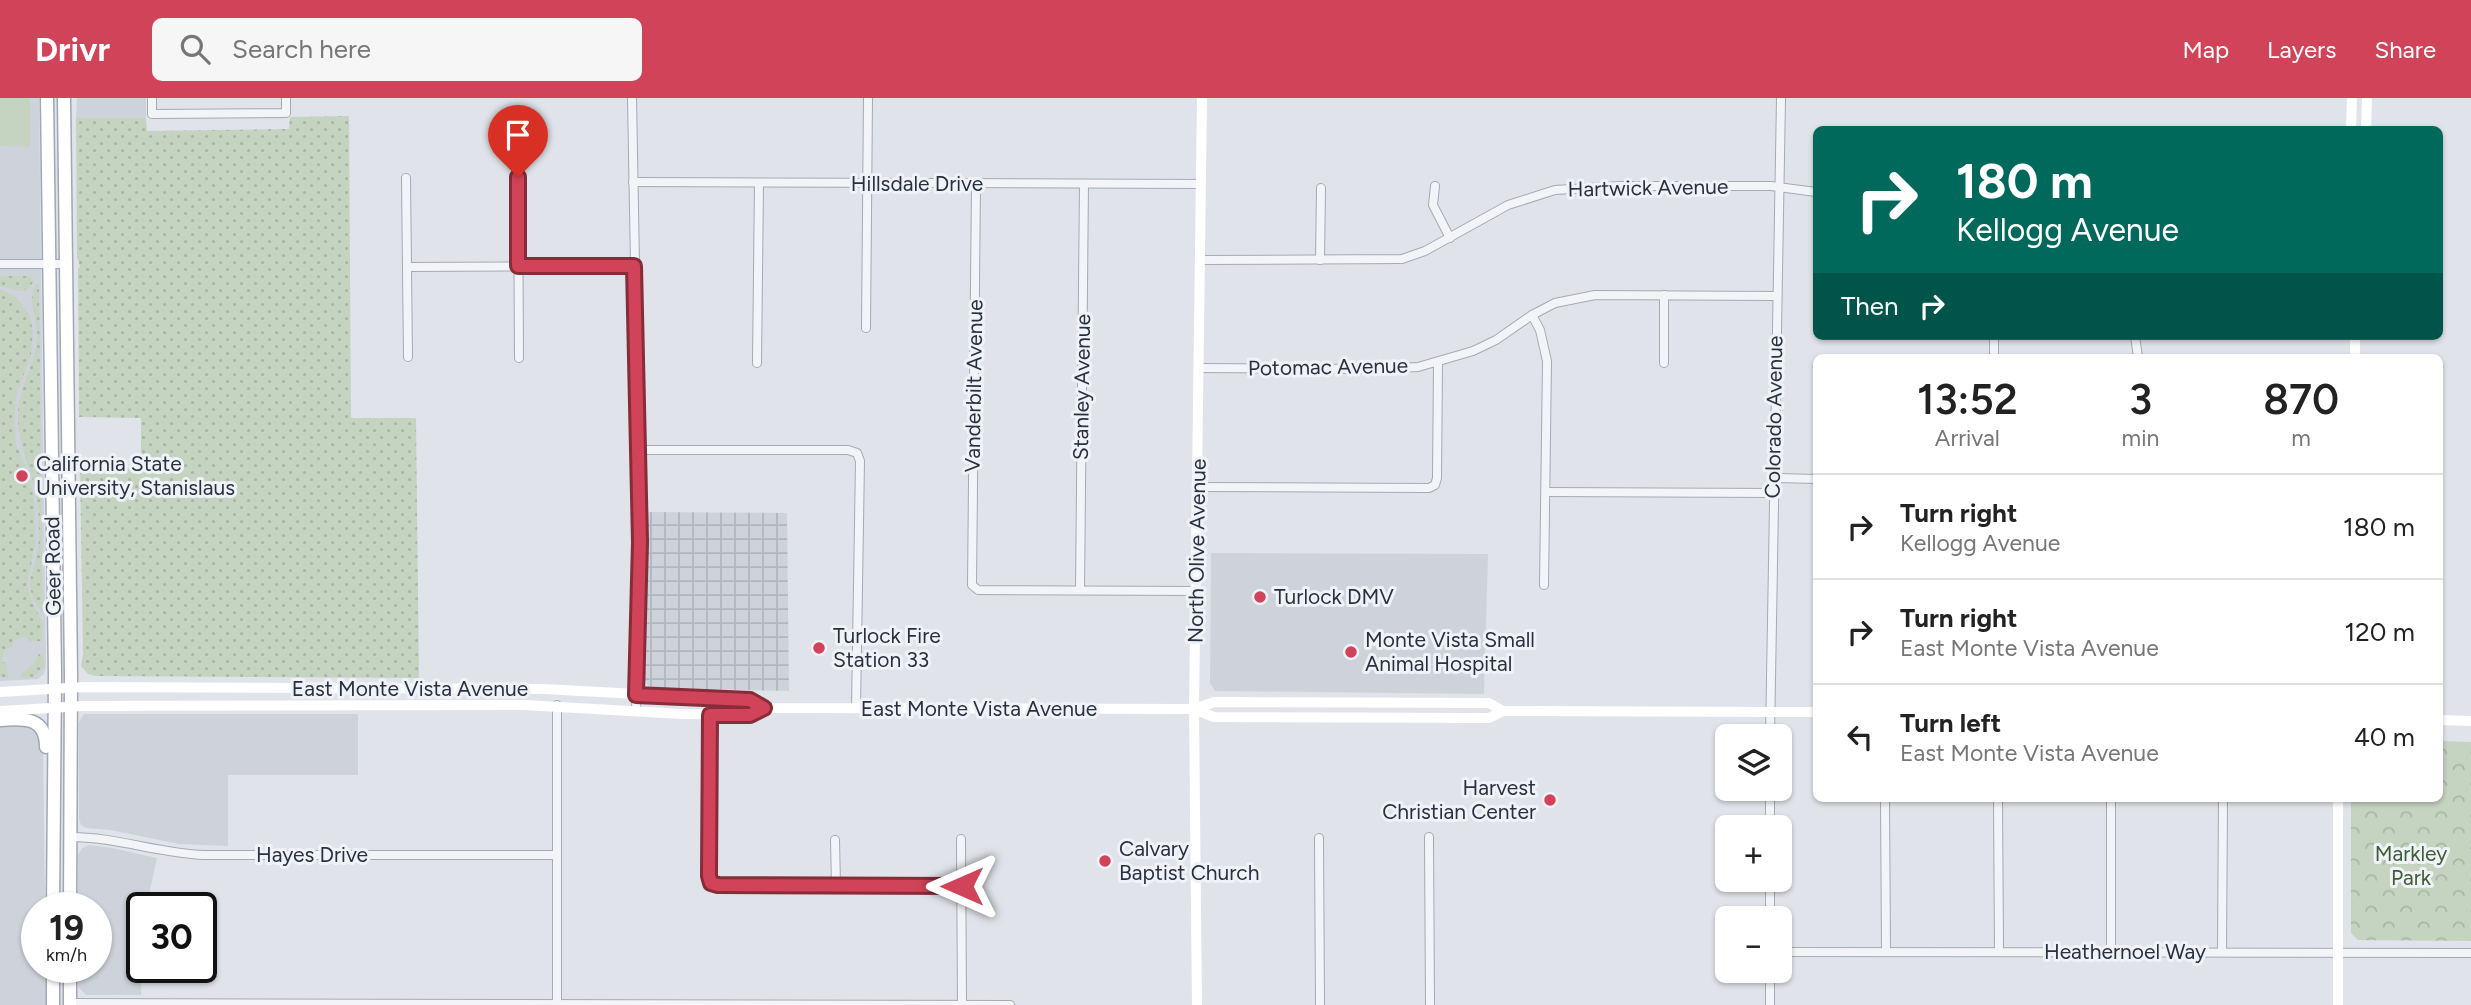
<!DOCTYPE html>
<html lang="en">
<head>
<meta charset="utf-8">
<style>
  :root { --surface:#fff; --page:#f6f6f6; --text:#222; --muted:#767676; --line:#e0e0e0; --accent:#d04358 }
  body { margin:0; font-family:Figtree,sans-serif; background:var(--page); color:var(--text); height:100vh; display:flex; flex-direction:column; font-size:26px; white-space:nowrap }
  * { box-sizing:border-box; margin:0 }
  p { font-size:23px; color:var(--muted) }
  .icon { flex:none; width:38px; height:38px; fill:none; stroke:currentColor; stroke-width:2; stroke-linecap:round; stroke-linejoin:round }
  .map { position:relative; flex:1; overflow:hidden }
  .side { position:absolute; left:1813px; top:256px; width:630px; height:448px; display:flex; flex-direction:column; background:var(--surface); border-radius:10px; box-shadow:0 2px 5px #0004 }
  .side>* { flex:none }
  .top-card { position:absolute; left:1813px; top:28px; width:630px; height:214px; border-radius:10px; box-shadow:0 2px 5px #0004; background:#00695c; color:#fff; overflow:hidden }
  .controls { position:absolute; left:1715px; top:626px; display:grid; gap:14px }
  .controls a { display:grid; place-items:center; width:77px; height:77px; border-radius:10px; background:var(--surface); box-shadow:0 2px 5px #0004; font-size:35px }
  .speed { position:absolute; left:21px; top:794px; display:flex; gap:14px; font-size:35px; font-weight:700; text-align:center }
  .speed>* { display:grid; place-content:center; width:91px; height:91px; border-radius:50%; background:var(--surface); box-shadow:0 2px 5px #0004; line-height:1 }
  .speed small { font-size:18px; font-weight:400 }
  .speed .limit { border:4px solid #111; border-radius:10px; background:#fff; color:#111 }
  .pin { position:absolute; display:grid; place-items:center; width:60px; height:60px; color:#fff; margin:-72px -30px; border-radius:50% 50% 50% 0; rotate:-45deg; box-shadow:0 0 7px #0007 }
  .pin .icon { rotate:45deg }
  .me { position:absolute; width:77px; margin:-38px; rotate:270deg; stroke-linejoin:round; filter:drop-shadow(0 0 5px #0008) }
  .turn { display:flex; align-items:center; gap:24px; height:147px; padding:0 28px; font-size:32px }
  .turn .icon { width:91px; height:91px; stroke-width:2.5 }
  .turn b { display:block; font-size:49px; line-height:60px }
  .then { display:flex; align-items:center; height:66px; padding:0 28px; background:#0003; gap:14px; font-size:26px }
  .eta { display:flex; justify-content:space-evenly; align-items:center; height:119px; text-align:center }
  .eta b { font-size:42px; font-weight:600; line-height:49px }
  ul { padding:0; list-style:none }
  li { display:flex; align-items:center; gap:21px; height:105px; padding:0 28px; border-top:2px solid var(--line) }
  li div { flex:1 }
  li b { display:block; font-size:26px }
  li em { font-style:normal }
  header { display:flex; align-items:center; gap:42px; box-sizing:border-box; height:98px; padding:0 35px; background:var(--accent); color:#fff }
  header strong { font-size:33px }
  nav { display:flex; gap:38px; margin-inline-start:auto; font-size:24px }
  .search { width:490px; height:63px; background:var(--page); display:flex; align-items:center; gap:18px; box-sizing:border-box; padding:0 24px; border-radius:10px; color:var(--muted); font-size:26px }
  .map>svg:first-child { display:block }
</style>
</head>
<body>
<header>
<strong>Drivr</strong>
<div class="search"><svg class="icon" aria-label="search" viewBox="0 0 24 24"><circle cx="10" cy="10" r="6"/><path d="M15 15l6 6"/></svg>Search here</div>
<nav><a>Map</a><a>Layers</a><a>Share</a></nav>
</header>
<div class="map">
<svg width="2471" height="907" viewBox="0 0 2471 907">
  <defs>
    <pattern id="industrial-grid" width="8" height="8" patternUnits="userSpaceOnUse" patternTransform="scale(1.75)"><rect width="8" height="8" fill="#ced3db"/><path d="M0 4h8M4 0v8" fill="none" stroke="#b1b6bd"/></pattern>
    <pattern id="grass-dots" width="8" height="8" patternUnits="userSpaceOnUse" patternTransform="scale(1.75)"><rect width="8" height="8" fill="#c5d3c1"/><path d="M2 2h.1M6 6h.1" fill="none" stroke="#a9b6a7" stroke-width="1.8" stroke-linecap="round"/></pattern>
    <pattern id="park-crowns" width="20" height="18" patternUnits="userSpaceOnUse" patternTransform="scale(1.75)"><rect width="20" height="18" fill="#c5d3c1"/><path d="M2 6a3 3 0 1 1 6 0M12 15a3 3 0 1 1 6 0" fill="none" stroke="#a9b6a7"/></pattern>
  </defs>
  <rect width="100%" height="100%" fill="#e0e3e9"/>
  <g fill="#ced3db">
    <polygon points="0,0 39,0 46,569 44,576 38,581 0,583"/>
    <polygon points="77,0 146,0 146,20 76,20"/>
    <polygon points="1211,455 1488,456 1484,596 1215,593 1210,585"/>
    <polygon points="84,616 358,616 358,677 228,677 228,748 179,746 110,732 86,730 81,727 79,721 79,624"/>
    <polygon points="21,625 35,631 43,646 45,810 37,810 37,870 46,870 46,907 0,907 0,626"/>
    <polygon points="89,747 112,750 157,760 146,810 142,810 141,897 86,897 78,889 78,870 96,870 96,810 78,810 78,757 82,750"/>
  </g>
  <polygon fill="url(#industrial-grid)" points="643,414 787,415 789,593 655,590 647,587 644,580"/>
  <g fill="url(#grass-dots)">
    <polygon points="349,18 351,320 416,320 419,580 96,578 88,576 81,568 83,556 80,369 141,369 141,320 79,319 78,170 80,169 77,159 76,20 146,20 147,33 289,31 290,19"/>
    <polygon points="0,178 33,178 31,181 34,183 28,191 19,193 0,188"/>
    <path d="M36 185 39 187 43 517C38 508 31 499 30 488 30 477 35 467 37 456 40 441 39 424 38 408 35 377 18 351 18 320 17 292 34 270 37 242 39 220 26 210 36 185Z"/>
    <polygon points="0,191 13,197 21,205 29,217 33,233 31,257 16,298 14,321 16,346 29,377 34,401 35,447 27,487 31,502 43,525 42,543 28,544 26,538 14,542 12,550 5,552 1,564 7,565 8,580 0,579"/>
    <polygon points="39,556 44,558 44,569 33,579 23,580 21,576 33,566"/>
  </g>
  <polygon fill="url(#park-crowns)" points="2440,643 2471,644 2471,843 2358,842 2351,835 2351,700 2440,700"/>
  <polygon fill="#c5d3c1" points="0,0 30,0 30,49 0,48"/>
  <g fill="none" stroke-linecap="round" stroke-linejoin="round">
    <defs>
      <g id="street">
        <polyline points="152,0 152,16 286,15 286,0"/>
        <polyline points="632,0 640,444 636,613"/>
        <polyline points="518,79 519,260"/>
        <polyline points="406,80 408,259"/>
        <polyline points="633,84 1201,86"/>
        <polyline points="976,86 972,487 978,492 1197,493"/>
        <polyline points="1435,88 1433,107 1450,140"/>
        <polyline points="1201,162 1402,161 1425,153 1508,107 1555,92 1621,88 1771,88 1816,94"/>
        <polyline points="1320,162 1321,90"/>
        <polyline points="0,166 67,166"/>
        <polyline points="407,169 634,168"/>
        <polyline points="1664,197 1664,265"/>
        <polyline points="1532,217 1540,232 1547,263 1544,487"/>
        <polyline points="866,230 868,0"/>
        <polyline points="2135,238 2138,259"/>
        <polyline points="1994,259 1994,238"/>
        <polyline points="757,265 759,85"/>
        <polyline points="1199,270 1381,271 1418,269 1473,253 1496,242 1532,217 1555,205 1595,197 1776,198"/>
        <polyline points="638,352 848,352 857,355 860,363 856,610"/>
        <polyline points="1774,380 1816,381"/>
        <polyline points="1198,389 1429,390 1435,387 1437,380 1438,265"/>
        <polyline points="1546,394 1773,395"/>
        <polyline points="1080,492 1084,86"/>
        <polyline points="710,617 709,778 711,785 718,787 962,788"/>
        <polyline points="1770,639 1781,0"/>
        <polyline points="1770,691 1770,730"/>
        <polyline points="1885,700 1886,854"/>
        <polyline points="1998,700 1999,854"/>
        <polyline points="2111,700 2111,854"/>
        <path d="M70 739C116 739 158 755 204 757H557"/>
        <polyline points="1429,739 1430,907"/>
        <polyline points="1319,740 1320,907"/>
        <polyline points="961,741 962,907"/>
        <polyline points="835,742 836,787"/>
        <polyline points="1770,782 1770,821"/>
        <polyline points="1780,854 2471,855"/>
        <polyline points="2222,854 2223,700"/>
        <polyline points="1770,873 1770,907"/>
        <polyline points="70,905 1010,907"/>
        <polyline points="557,906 557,607"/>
      </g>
      <g id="primary">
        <polyline points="47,0 55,577 53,810"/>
        <polyline points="64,0 71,577 70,810"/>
        <path d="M0 622C24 620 46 619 46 649"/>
        <polyline points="53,907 53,870"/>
        <polyline points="70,907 70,870"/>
      </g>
    </defs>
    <use href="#street" stroke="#a5aab3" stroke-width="10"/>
    <use href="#primary" stroke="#9fa8b5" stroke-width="15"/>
    <use href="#street" stroke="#f3f4f7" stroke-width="8"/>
    <g stroke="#fff" stroke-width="10">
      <polyline points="2351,32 2352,0"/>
      <polyline points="2366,32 2367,0"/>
      <polyline points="2355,259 2355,238"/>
      <polyline points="0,594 83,589 543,591 750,602 764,610 1194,611 1214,604 1489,605 1503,613 1816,614"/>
      <polyline points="1194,611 1214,619 1489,620 1503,613"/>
      <polyline points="0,613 83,608 524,607 682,616 750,617 764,610"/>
      <polyline points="2440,622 2471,623"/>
      <polyline points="1197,907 1194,611 1202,0"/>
      <polyline points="2338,907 2338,700"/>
    </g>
    <use href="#primary" stroke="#fff" stroke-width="12"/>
  </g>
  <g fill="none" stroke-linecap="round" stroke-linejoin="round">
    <defs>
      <polyline id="route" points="518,79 518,168 634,168 640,444 636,597 750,602 764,610 750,617 710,617 709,778 711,785 718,787 962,788"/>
    </defs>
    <use href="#route" stroke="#872c39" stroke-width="18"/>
    <use href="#route" stroke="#d04358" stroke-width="12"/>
  </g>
  <g fill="#d04358" stroke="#eff2f7" stroke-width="2.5">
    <circle cx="22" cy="378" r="7"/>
    <circle cx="1260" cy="499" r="7"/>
    <circle cx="819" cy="550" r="7"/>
    <circle cx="1351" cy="554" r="7"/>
    <circle cx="1550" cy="702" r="7"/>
    <circle cx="1105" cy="763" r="7"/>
  </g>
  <g text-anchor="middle" stroke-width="6" stroke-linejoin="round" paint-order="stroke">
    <g font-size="21" fill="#283141" stroke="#eff2f7">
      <text x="917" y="93">Hillsdale Drive</text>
      <text transform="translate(1648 90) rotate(-1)" y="7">Hartwick Avenue</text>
      <text transform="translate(1328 269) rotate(-1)" y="7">Potomac Avenue</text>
      <text transform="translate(974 288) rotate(-89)" y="7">Vanderbilt Avenue</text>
      <text transform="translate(1082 289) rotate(-89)" y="7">Stanley Avenue</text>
      <text transform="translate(1774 319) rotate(-89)" y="7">Colorado Avenue</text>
      <text transform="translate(1197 453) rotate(-89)" y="7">North Olive Avenue</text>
      <text transform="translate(53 468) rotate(-91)" y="7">Geer Road</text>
      <text x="410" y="598">East Monte Vista Avenue</text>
      <text x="979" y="618">East Monte Vista Avenue</text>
      <text x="312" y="764">Hayes Drive</text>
      <text x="2125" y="861">Heathernoel Way</text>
    </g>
    <g font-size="21" fill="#283141" stroke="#eff2f7" text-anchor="start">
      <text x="36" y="373">California State<tspan x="36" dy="24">University, Stanislaus</tspan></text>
      <text x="1274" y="506">Turlock DMV</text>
      <text x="833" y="545">Turlock Fire<tspan x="833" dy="24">Station 33</tspan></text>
      <text x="1365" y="549">Monte Vista Small<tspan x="1365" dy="24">Animal Hospital</tspan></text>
      <text x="1536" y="697" text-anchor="end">Harvest<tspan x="1536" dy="24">Christian Center</tspan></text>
      <text x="1119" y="758">Calvary<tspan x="1119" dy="24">Baptist Church</tspan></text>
    </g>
    <g font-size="21" fill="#3d5d35" stroke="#eff2f7">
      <text x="2411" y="763">Markley<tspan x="2411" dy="24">Park</tspan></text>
    </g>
  </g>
</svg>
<div class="controls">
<a><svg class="icon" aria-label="layers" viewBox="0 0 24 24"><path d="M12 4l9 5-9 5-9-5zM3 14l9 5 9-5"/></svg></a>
<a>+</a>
<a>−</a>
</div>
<div class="speed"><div>19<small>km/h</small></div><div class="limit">30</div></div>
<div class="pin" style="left:518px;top:79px;background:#d93025"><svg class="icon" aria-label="arrive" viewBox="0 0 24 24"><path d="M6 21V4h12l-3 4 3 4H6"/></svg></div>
<svg class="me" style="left:962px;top:788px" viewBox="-20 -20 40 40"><path d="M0-17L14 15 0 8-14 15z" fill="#d04358" stroke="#fff" stroke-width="4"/></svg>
<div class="top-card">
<div class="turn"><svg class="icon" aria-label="right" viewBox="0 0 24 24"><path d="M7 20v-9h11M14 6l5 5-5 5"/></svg><div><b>180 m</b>Kellogg Avenue</div></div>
<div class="then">Then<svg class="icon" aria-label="right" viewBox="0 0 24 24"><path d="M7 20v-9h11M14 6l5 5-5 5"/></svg></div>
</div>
<section class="side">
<div class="eta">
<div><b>13:52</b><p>Arrival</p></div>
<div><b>3</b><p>min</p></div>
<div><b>870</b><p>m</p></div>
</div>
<ul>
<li><svg class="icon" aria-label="right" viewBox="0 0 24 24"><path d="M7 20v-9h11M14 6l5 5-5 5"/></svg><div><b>Turn right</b><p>Kellogg Avenue</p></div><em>180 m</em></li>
<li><svg class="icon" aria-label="right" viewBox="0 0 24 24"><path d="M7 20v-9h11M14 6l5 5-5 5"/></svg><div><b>Turn right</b><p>East Monte Vista Avenue</p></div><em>120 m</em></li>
<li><svg class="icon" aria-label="left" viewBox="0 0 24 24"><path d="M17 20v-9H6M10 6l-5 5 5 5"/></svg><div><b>Turn left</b><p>East Monte Vista Avenue</p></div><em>40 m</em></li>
</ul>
</section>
</div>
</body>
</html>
